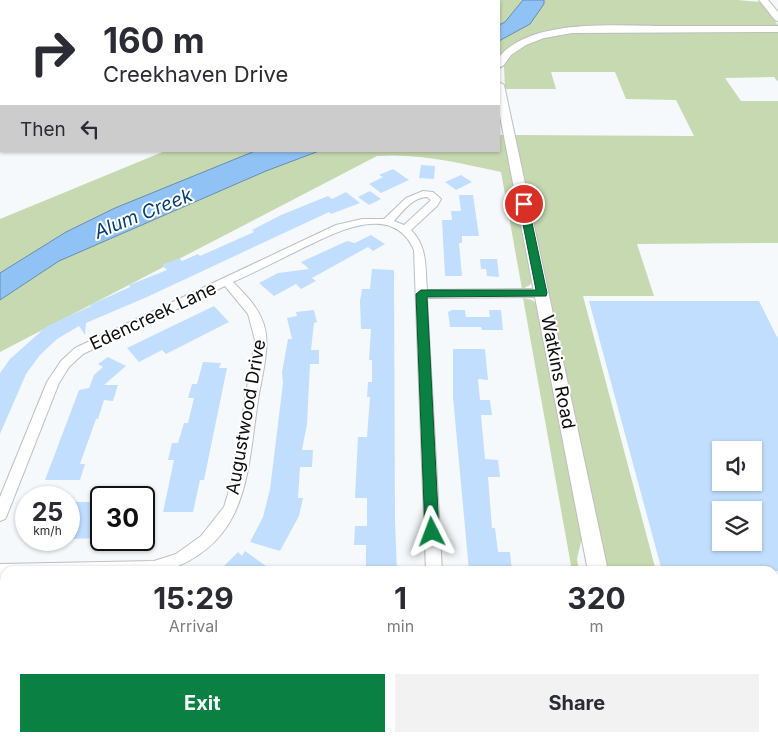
<!DOCTYPE html>
<html lang="en">
<head>
<meta charset="utf-8">
<style>
  :root { --surface:#fff; --page:#f2f2f3; --text:#2b2b33; --muted:#7c7c81; --accent:#0b8043 }
  body { margin:0; font-family:Inter,sans-serif; background:var(--page); color:var(--text); height:100vh; display:flex; flex-direction:column; font-size:19px; white-space:nowrap }
  * { box-sizing:border-box; margin:0 }
  p { font-size:16px; color:var(--muted) }
  .icon { flex:none; width:28px; height:28px; fill:none; stroke:currentColor; stroke-width:2; stroke-linecap:round; stroke-linejoin:round }
  .map { position:relative; flex:1; overflow:hidden }
  .sheet { position:absolute; left:0px; top:566px; width:779px; height:176px; display:flex; flex-direction:column; background:var(--surface); border-radius:15px 15px 0 0; box-shadow:0 1px 4px #0004 }
  .sheet>* { flex:none }
  .guide { position:absolute; left:0px; top:0px; width:500px; height:152px; box-shadow:0 1px 4px #0004; background:#fff; color:var(--text); overflow:hidden }
  .fabs { position:absolute; left:712px; top:441px; display:grid; gap:10px }
  .fabs a { display:grid; place-items:center; width:50px; height:50px; border-radius:0px; background:var(--surface); box-shadow:0 1px 4px #0004; font-size:25px }
  .speed { position:absolute; left:15px; top:486px; display:flex; gap:10px; font-size:25px; font-weight:700; text-align:center }
  .speed>* { display:grid; place-content:center; width:65px; height:65px; border-radius:50%; background:var(--surface); box-shadow:0 1px 4px #0004; line-height:1 }
  .speed small { font-size:12px; font-weight:400 }
  .speed .limit { border:2px solid #111; border-radius:8px; background:#fff; color:#111 }
  .pin { position:absolute; display:grid; place-items:center; width:42px; height:42px; color:#fff; margin:-21px; border:2px solid #fff; border-radius:50%; box-shadow:0 1px 5px #0007 }
  .me { position:absolute; width:55px; margin:-28px; rotate:357deg; stroke-linejoin:round; filter:drop-shadow(0 0 4px #0008) }
  .turn { display:flex; align-items:center; gap:18px; height:105px; padding:0 20px; font-size:22px }
  .turn .icon { width:65px; height:65px; stroke-width:2.5 }
  .turn b { display:block; font-size:35px; line-height:42px }
  .then { display:flex; align-items:center; height:48px; padding:0 20px; background:#0003; gap:10px; font-size:19px }
  .eta { display:flex; justify-content:space-evenly; align-items:center; height:85px; text-align:center }
  .eta b { font-size:30px; font-weight:700; line-height:35px }
  .cta { display:flex; gap:10px; margin-top:auto; padding:10px 20px }
  .cta a { flex:1; height:58px; border-radius:0px; background:var(--accent); color:#fff; font-size:20px; font-weight:700; line-height:58px; text-align:center }
  .cta a+a { background:var(--page); color:var(--text) }
  .map>svg:first-child { display:block }
</style>
</head>
<body>
<div class="map">
<svg width="778" height="742" viewBox="0 0 778 742">
  <rect width="100%" height="100%" fill="#f6f9fb"/>
  <g fill="#c6d9b0">
    <polygon points="415,0 737,0 761,2 778,25 772,27 585,28 539,39 563,33 594,31 778,31 778,82 774,77 725,78 741,101 778,101 778,243 637,244 654,296 583,296 656,571 607,571 514,135 694,136 676,100 626,99 615,72 551,72 556,89 505,89 504,66 499,70 499,1"/>
    <path d="M499 135H504L533 278 530 285 522 289 501 172C459 163 420 153 377 156L0 352V219L165 151H499Z"/>
    <polygon points="523,298 532,300 539,306 584,529 577,559 579,571 572,571"/>
    <rect x="409" y="738" width="200" height="4"/>
    <polygon points="642,738 701,738 702,742 643,742"/>
  </g>
  <g fill="#91c2f5" stroke="#698cb0">
    <polygon points="0,0 220,0 1,1 0,29"/>
    <polygon points="523,0 544,0 544,4 530,24 499,41 499,25 505,22"/>
    <polygon points="255,151 319,151 266,171 59,261 0,300 0,273 66,232 115,208"/>
  </g>
  <g fill="#c1defe" fill-rule="evenodd">
    <polygon points="421,165 435,166 434,179 419,178"/>
    <polygon points="393,169 409,180 381,193 369,184 383,177 379,175"/>
    <polygon points="461,175 472,182 456,190 445,182"/>
    <polygon points="370,191 381,199 369,205 358,197"/>
    <polygon points="346,192 360,203 331,214 329,212 147,297 86,323 85,335 79,326 57,339 40,355 26,374 0,434 0,373 10,359 47,326 91,306 90,305 130,287 129,285 167,270 162,265 179,258 182,261 198,254 200,256 254,232 252,230 281,215 328,196 332,199"/>
    <polygon points="459,195 473,195 479,236 462,236 462,243 459,243 462,276 445,276 442,220 452,220 451,211 461,211"/>
    <polygon points="371,235 385,244 373,251 368,247 312,278 316,281 301,289 296,284 274,296 259,283 278,273 309,269 301,262 347,241 355,243"/>
    <polygon points="480,259 497,259 499,277 487,276 486,269 481,269"/>
    <polygon points="372,269 394,270 395,520 397,571 366,571 366,545 354,545 355,526 367,526 367,498 355,498 358,437 367,437 370,397 367,397 368,382 372,382 372,360 369,360 371,329 361,329 360,301 362,289 370,289"/>
    <path d="M589 301H759L778 339V571H662ZM721 450H754V482H721ZM721 510H754V542H721Z"/>
    <polygon points="214,306 229,322 166,354 162,350 139,362 127,348"/>
    <polygon points="314,310 317,322 314,323 311,350 319,350 319,364 310,364 307,424 302,450 313,450 312,467 300,467 298,498 303,498 299,516 280,551 250,542 263,517 270,489 283,383 282,372 288,339 292,339 287,318 297,316 296,312"/>
    <polygon points="452,310 465,310 466,317 490,317 489,310 501,310 503,330 482,330 481,327 450,327 448,312"/>
    <polygon points="453,349 485,349 488,380 478,379 480,400 490,400 492,415 481,415 485,459 498,460 500,477 488,477 492,528 495,528 498,552 510,552 512,571 469,571 453,397"/>
    <polygon points="108,357 126,366 104,385 118,385 113,401 104,400 98,419 96,419 80,464 85,464 80,480 45,480 79,390 89,388 94,375 103,367 98,364"/>
    <polygon points="203,362 221,363 219,368 227,368 204,480 200,480 193,512 163,512 174,460 168,460 172,443 178,443 184,423 188,423 194,398 188,398 192,384 197,384"/>
    <polygon points="71,502 93,502 90,511 101,511 101,538 69,539"/>
    <polygon points="245,551 273,571 219,571 238,552 242,556"/>
  </g>
  <g fill="none" stroke-linecap="round" stroke-linejoin="round">
    <defs>
      <g id="street">
        <path d="M423 191 433 192 441 199 437 206 411 230C428 247 425 268 427 290L542 289 548 293 542 297 427 298 442 571H426L414 250C392 200 333 234 299 250 277 261 255 272 233 282 247 296 261 310 265 329 270 348 261 380 258 400 247 474 249 543 165 571H5V578H0V564L154 561 176 554 201 536 224 507 231 484 255 340 248 314 225 286 83 354 69 367 59 383 7 515 5 519 0 521V497L47 382 61 361 75 348 336 225 362 219H384L406 198ZM427 197 431 200 429 202 404 225 394 221C402 212 413 197 427 197Z"/>
        <polygon points="320,738 341,738 339,742 318,742"/>
      </g>
      <g id="secondary">
        <polygon points="759,0 768,0 778,12 778,21 775,20"/>
        <path d="M778 26V32L572 33 544 38 526 45 511 55 503 66 499 67V57C532 17 619 26 667 26 704 26 741 26 778 26Z"/>
        <polygon points="499,82 504,85 608,571 588,571 499,111"/>
        <polygon points="620,738 644,738 645,742 621,742"/>
      </g>
    </defs>
    <use href="#street" stroke="#bcbec1" stroke-width="2"/>
    <use href="#secondary" stroke="#bcbec1" stroke-width="2"/>
    <use href="#street" fill="#fff" fill-rule="evenodd"/>
    <use href="#secondary" fill="#fff" fill-rule="evenodd"/>
  </g>
  <polygon fill="#0b8043" stroke="#07532c" points="524,202 528,204 547,293 546,296 427,297 439,532 437,536 427,536 425,532 416,294 421,290 536,290 519,204"/>
  <g text-anchor="middle" stroke-width="4" stroke-linejoin="round" paint-order="stroke">
    <g font-size="18" fill="#0c0d0e" stroke="#fff">
      <text transform="translate(153 316) rotate(-25)" y="6">Edencreek Lane</text>
      <text transform="translate(558 372) rotate(79)" y="6">Watkins Road</text>
      <text transform="translate(246 417) rotate(-80)" y="6">Augustwood Drive</text>
    </g>
    <g font-size="19" font-style="italic" fill="#053e6c" stroke="#fff">
      <text transform="translate(143 213) rotate(-22)" y="7">Alum Creek</text>
    </g>
  </g>
</svg>
<div class="fabs">
<a><svg class="icon" aria-label="sound" viewBox="0 0 24 24"><path d="M4 9h4l5-4v14l-5-4H4zM17 9q2 3 0 6"/></svg></a>
<a><svg class="icon" aria-label="layers" viewBox="0 0 24 24"><path d="M12 4l9 5-9 5-9-5zM3 14l9 5 9-5"/></svg></a>
</div>
<div class="speed"><div>25<small>km/h</small></div><div class="limit">30</div></div>
<div class="pin" style="left:524px;top:204px;background:#d93025"><svg class="icon" aria-label="arrive" viewBox="0 0 24 24"><path d="M6 21V4h12l-3 4 3 4H6"/></svg></div>
<svg class="me" style="left:432px;top:532px" viewBox="-20 -20 40 40"><path d="M0-17L14 15 0 8-14 15z" fill="#0b8043" stroke="#fff" stroke-width="4"/></svg>
<div class="guide">
<div class="turn"><svg class="icon" aria-label="right" viewBox="0 0 24 24"><path d="M7 20v-9h11M14 6l5 5-5 5"/></svg><div><b>160 m</b>Creekhaven Drive</div></div>
<div class="then">Then<svg class="icon" aria-label="left" viewBox="0 0 24 24"><path d="M17 20v-9H6M10 6l-5 5 5 5"/></svg></div>
</div>
<section class="sheet">
<div class="eta">
<div><b>15:29</b><p>Arrival</p></div>
<div><b>1</b><p>min</p></div>
<div><b>320</b><p>m</p></div>
</div>
<div class="cta"><a>Exit</a><a>Share</a></div>
</section>
</div>
</body>
</html>
